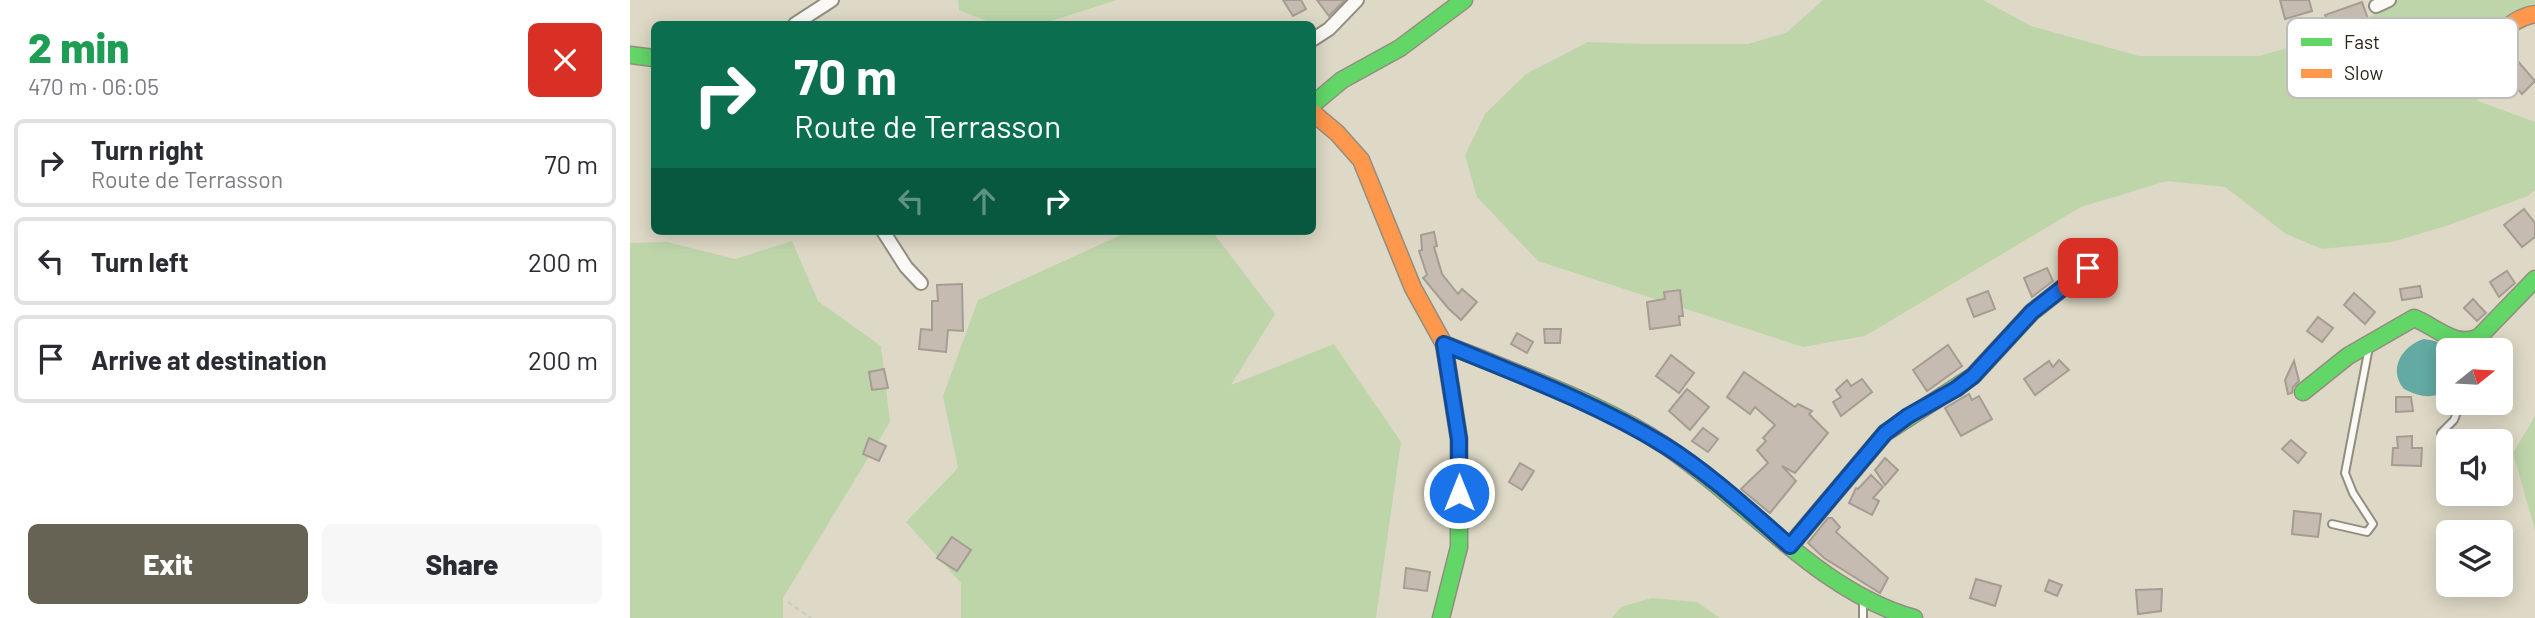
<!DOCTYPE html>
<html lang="en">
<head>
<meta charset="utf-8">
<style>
  :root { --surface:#fff; --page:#f7f7f7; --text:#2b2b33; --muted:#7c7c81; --line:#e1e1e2; --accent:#676354 }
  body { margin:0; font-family:Barlow,sans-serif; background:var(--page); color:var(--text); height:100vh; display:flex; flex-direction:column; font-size:26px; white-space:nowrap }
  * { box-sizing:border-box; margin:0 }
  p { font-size:23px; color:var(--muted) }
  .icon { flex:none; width:38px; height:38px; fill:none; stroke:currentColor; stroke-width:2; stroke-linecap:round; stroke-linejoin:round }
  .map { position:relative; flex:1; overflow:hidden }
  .side { display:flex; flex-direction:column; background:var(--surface); width:630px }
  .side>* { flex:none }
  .guide { position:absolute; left:21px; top:21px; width:665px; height:214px; border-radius:10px; box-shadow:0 4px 18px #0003; background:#0b6e4f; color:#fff; overflow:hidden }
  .needle { width:46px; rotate:72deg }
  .fabs { position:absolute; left:1806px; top:338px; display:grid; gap:14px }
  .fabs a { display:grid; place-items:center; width:77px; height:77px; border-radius:10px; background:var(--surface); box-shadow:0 4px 18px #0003; font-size:35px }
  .pin { position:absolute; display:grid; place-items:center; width:60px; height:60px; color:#fff; margin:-30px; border-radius:14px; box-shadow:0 4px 10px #0006 }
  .me { position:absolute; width:77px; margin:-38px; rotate:0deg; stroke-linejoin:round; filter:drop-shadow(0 0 5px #0008) }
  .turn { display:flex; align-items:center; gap:24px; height:147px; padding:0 28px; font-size:32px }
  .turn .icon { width:91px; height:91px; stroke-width:2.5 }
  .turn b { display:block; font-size:49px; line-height:60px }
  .lanes { display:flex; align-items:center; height:66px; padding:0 28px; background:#0003; justify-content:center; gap:35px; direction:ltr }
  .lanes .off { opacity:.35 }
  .round { display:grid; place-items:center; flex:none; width:74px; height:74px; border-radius:10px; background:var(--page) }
  .overview { display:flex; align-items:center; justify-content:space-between; height:119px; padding:0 28px }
  h1 { font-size:42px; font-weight:800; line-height:52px; color:#1e9e55 }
  .action { display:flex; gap:14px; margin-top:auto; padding:14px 28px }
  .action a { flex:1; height:80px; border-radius:10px; background:var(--accent); color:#fff; font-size:28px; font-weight:800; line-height:80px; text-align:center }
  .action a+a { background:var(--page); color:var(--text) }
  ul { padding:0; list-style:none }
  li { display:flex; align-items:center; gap:21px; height:88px; margin:0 14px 10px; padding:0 14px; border:4px solid var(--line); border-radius:10px }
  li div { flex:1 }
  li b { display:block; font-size:26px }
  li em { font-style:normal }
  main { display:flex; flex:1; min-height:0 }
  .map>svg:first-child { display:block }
</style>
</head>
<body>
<main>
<section class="side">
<div class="overview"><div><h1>2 min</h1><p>470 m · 06:05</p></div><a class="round" style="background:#d93025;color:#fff"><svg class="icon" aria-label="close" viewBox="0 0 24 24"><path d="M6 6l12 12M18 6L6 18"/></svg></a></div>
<ul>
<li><svg class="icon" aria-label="right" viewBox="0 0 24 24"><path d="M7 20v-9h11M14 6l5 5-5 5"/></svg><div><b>Turn right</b><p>Route de Terrasson</p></div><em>70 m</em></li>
<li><svg class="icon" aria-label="left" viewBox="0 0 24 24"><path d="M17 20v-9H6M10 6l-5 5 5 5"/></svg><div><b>Turn left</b></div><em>200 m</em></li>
<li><svg class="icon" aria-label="arrive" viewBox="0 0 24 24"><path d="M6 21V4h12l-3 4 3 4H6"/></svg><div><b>Arrive at destination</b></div><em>200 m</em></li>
</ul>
<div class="action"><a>Exit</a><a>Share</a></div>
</section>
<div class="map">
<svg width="1905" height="618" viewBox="0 0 1905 618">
  <rect width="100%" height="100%" fill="#ded9c6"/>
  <g fill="#bed5aa">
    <polygon points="328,0 487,0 411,24 364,24 329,10"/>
    <polygon points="1193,0 1353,0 1401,26 1509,56 1629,56 1713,32 1768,0 1905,0 1905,3 1885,12 1845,49 1835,74 1848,101 1905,122 1905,190 1898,196 1816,226 1762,242 1692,249 1656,234 1595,187 1537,181 1451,207 1235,336 1173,347 908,261 847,197 835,155 855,114 896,74 958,42 1015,44 1118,44 1156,33"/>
    <polygon points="500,231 582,231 645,314 601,385 704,344 771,442 746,618 331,618 331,583 276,522 328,468 313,396 348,300"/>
    <polygon points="162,241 188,301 251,346 260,422 153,598 153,618 0,618 0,243 37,242 105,259"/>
    <polygon points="1905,416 1905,530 1883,453"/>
    <polygon points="1022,598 1067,602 1090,618 982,618 991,607"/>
  </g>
  <path fill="#64aaa4" d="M1794 339 1805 341 1822 350H1818V389C1803 400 1790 397 1774 389 1757 369 1773 345 1794 339Z"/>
  <g fill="#c5bbb1" stroke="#a59c93" stroke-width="2">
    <polygon points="653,0 671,0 676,9 663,16"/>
    <polygon points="687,0 715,0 699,16"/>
    <polygon points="1650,0 1679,0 1682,11 1655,19"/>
    <polygon points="1732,2 1738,19 1733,20 1736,28 1704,39 1695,15"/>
    <polygon points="1886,59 1905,81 1892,94 1872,72"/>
    <polygon points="1894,209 1905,223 1905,237 1892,247 1874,225"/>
    <polygon points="804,232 807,246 804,247 812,274 828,294 832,289 847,302 831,320 818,308 793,278 797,275 789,251 792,250 791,235"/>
    <polygon points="1417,268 1423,281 1402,297 1394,278"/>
    <polygon points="1877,271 1885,283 1869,297 1860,282"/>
    <polygon points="332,284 333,331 318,330 316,352 289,349 291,329 302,330 302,301 308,301 307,285"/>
    <polygon points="1790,286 1792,297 1772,300 1770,289"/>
    <polygon points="1050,290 1053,316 1049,316 1050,325 1020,329 1017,302 1035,299 1034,292"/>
    <polygon points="1358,291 1365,309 1344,317 1337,299"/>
    <polygon points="1724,293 1745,312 1735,324 1714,305"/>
    <polygon points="1843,299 1856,313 1847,321 1834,308"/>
    <polygon points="1688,317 1703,328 1692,342 1677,331"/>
    <polygon points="914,329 931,329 930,343 915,343"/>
    <polygon points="887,333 903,342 897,353 881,344"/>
    <polygon points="1318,345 1332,366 1297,391 1283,370"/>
    <polygon points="1041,355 1064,373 1049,393 1026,376"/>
    <polygon points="1429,360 1439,370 1405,395 1394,379 1419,361 1423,367"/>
    <polygon points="1664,361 1669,381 1663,387 1662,393 1658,394 1655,380"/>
    <polygon points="254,369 258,388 242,390 239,372"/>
    <polygon points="1114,372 1165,407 1168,404 1182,411 1179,414 1198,433 1165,473 1152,466 1166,481 1140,513 1111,489 1138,463 1127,450 1136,441 1133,438 1145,425 1125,407 1120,414 1097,397"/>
    <polygon points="1232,379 1242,392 1211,416 1203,402 1211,397 1206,390 1217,380 1221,386"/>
    <polygon points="1057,389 1079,407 1060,430 1039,411"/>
    <polygon points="1339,394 1342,400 1349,396 1362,419 1331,436 1315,408"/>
    <polygon points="1766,397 1781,397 1783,411 1766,412"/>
    <polygon points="1073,428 1088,439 1078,452 1062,441"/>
    <polygon points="1782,436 1782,448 1792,448 1791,466 1762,465 1763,448 1768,448 1767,437"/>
    <polygon points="239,438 256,446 249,461 233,454"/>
    <polygon points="1661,440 1676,453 1668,463 1652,449"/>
    <polygon points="1255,458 1268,470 1255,485 1245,470"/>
    <polygon points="890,463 904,471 892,490 879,482"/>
    <polygon points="1241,475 1253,487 1243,498 1249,501 1242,515 1219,503 1226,488 1228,489"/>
    <polygon points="1664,511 1691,514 1688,537 1662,534"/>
    <polygon points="1198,518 1202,518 1210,527 1206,532 1258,578 1250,593 1194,558 1178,543"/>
    <polygon points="322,537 341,550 327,571 307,558"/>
    <polygon points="776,568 800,572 797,591 774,588"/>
    <polygon points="1346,579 1371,586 1365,606 1340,598"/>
    <polygon points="1419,580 1432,585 1427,596 1415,591"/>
    <polygon points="1532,589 1531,611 1508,614 1506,590"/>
  </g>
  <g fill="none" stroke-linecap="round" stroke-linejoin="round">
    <defs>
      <g id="lane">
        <polyline points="1811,433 1824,420 1831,402"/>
        <polyline points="1702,524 1737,532 1743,524 1723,493 1715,473 1739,347"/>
        <polyline points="1233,618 1233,600"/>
      </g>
      <g id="street">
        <polyline points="1746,6 1759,0"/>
        <polyline points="165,24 202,0"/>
        <polyline points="682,40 699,29 727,0"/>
        <polyline points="253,231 276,267 291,283"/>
      </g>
      <g id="fast">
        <polyline points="0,55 24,58"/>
        <polyline points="682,105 712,80 770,48 834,0"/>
        <path d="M850 358C913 384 980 408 1037 447 1118 502 1188 591 1284 618"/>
        <path d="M1673 392 1718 356 1784 318C1805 326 1826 349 1849 337L1905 279"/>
        <polyline points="1160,546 1255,433 1343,376 1402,312 1458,268"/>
        <polyline points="811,618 829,547 829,439 814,344"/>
      </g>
      <g id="slow">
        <path d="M1845 82C1858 53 1870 20 1905 14"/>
        <polyline points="682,112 707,133 731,160 783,288 814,344 850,358"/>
      </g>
    </defs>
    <use href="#lane" stroke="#928e7f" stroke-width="10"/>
    <use href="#street" stroke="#928e7f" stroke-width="16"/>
    <use href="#fast" stroke="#928e7f" stroke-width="19"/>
    <use href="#slow" stroke="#928e7f" stroke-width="19"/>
    <polyline stroke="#cccbc5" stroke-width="2.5" stroke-dasharray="5 3.5" stroke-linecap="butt" points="158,602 181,618"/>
    <use href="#lane" stroke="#faf9f6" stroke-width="6"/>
    <use href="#street" stroke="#faf9f6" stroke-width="12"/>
    <use href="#fast" stroke="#63d668" stroke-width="16"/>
    <use href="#slow" stroke="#ff974d" stroke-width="16"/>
  </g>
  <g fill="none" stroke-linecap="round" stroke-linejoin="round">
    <defs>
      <path id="route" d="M829 493V439L814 344C889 375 965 403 1034 445 1078 472 1121 512 1160 546L1255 433 1278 416 1326 389 1343 376 1402 312 1458 268"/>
    </defs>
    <use href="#route" stroke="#114b97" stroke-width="18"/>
    <use href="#route" stroke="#1a73e8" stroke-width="12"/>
  </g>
  <rect x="1657" y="18" width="231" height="80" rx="10" fill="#fff" stroke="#bebdb9" stroke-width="2"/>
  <rect x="1671" y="38" width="31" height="8" fill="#63d668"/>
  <rect x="1671" y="69" width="31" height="9" fill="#ff974d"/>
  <g font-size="19" fill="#272316">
    <text x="1714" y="49">Fast</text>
    <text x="1714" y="80">Slow</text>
  </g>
</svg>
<div class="fabs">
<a><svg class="needle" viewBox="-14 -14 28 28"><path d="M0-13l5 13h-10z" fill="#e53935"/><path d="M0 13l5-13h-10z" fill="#7c7c81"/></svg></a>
<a><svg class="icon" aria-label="sound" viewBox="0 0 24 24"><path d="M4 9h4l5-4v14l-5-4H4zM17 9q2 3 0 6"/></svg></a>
<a><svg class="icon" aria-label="layers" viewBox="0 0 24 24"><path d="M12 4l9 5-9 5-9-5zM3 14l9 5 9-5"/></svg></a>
</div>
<div class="pin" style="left:1458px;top:268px;background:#d93025"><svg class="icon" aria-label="arrive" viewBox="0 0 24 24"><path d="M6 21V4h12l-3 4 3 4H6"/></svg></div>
<svg class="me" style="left:829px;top:493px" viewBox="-20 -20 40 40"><circle r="17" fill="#1a73e8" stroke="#fff" stroke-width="3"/><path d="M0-11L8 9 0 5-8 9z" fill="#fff"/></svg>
<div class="guide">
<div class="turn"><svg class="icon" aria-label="right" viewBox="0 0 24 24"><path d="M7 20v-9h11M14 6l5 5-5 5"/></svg><div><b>70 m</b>Route de Terrasson</div></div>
<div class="lanes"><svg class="icon off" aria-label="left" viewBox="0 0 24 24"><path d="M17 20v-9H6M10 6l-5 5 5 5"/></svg><svg class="icon off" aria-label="ahead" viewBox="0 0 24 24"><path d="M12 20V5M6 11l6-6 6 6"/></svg><svg class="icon" aria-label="right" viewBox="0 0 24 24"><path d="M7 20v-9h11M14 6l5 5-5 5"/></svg></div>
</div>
</div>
</main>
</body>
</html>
